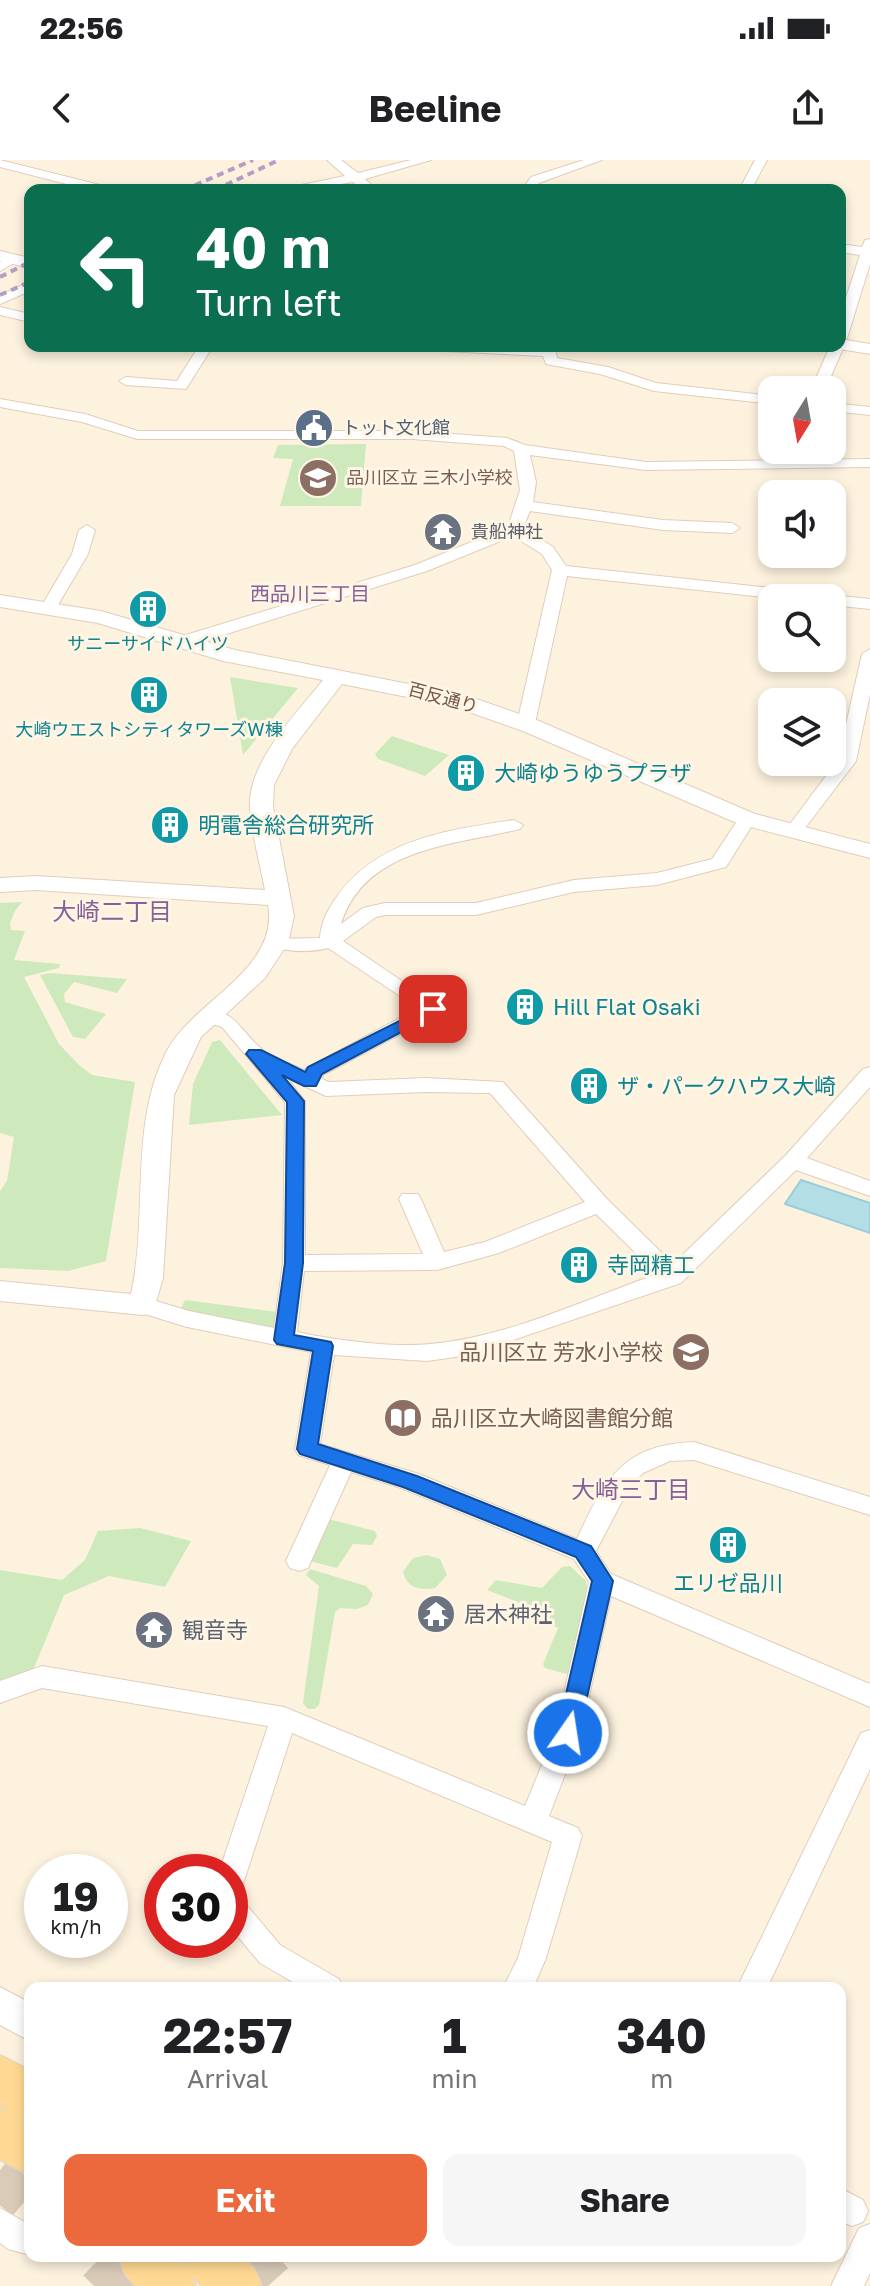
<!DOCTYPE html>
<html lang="en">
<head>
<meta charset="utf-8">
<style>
  :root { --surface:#fff; --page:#f6f6f6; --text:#202124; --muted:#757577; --accent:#ec693e }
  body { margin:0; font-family:"Golos Text","Noto Sans JP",sans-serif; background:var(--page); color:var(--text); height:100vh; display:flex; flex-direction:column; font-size:30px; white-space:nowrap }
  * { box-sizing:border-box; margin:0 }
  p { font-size:26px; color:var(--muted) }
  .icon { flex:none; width:44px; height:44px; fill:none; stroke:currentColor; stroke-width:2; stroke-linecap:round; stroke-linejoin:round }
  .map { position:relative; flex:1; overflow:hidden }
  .sheet { position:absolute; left:24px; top:1822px; width:822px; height:280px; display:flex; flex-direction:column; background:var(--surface); border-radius:16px; box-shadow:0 4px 12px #0003 }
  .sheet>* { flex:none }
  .top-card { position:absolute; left:24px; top:24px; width:822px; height:168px; border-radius:16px; box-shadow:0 4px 12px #0003; background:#0b6e4f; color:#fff; overflow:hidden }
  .needle { width:52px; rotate:191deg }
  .buttons { position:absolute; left:758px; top:216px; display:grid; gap:16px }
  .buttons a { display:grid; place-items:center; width:88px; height:88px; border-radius:16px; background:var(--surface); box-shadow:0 4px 12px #0003; font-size:40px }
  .speed { position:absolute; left:24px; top:1694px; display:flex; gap:16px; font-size:40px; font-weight:700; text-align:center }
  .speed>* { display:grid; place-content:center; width:104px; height:104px; border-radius:50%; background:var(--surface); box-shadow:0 4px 12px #0003; line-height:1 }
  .speed small { font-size:20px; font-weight:400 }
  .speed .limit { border:12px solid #d22; background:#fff; color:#111 }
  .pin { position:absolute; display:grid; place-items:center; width:68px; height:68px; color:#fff; margin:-34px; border-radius:16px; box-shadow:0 4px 12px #0006 }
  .me { position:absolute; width:88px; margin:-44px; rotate:13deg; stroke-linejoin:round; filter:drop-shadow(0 0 6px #0008) }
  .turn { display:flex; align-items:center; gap:28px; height:168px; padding:0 40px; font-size:36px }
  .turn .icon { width:104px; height:104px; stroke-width:2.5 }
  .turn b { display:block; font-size:56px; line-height:68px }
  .eta { display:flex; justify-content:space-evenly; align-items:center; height:136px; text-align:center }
  .eta b { font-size:48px; font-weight:700; line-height:56px }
  .action { display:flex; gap:16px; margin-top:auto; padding:16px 40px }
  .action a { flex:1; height:92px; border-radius:16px; background:var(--accent); color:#fff; font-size:32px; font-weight:700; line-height:92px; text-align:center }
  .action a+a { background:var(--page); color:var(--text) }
  .status { display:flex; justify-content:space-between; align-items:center; height:56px; padding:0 40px; background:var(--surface); direction:ltr }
  .status svg { height:22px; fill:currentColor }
  header { display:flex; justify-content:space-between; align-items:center; height:104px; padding:0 40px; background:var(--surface); font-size:36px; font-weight:700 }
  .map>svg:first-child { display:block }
</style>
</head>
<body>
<div class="status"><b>22:56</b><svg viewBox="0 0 49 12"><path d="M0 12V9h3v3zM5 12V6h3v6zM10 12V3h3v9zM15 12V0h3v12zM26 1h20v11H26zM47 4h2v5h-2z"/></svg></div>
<header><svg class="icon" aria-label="back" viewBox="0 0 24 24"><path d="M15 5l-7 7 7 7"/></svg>Beeline<svg class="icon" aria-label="share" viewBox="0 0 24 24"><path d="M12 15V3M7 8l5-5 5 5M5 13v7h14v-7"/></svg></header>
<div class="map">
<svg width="870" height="2126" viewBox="0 0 870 2126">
  <rect width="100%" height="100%" fill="#fdf2de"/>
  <g fill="#ceeabd">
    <polygon points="366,284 361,346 280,346 293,299 273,298 278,285"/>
    <polygon points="230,517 298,528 243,595"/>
    <polygon points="392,576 449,595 425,616 378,599 375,594"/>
    <polygon points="22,742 15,751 10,763 11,770 25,771 14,800 60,804 59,808 24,817 59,884 79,905 92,915 135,922 106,1101 68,1111 0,1108 0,1031 7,1021 14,977 0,973 0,743"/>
    <polygon points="50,813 127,819 117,833 74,822 64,834 65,842 106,854 85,879 73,877 40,815"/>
    <polygon points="220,880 282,955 189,965 193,924 212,882"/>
    <polygon points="185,1140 278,1152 274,1170 180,1150"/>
    <polygon points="328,1359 375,1371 377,1376 372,1385 353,1384 337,1408 313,1402 310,1400"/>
    <polygon points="140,1368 191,1381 165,1427 109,1416 64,1435 32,1513 0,1522 0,1410 62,1420 85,1400 98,1371"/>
    <path d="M427 1395 440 1399 447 1415 435 1428C420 1431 407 1428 403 1412L413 1398Z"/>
    <polygon points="570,1406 586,1421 587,1429 570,1510 567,1514 545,1508 543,1504 558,1468 528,1455 528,1446 487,1430 496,1420 542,1428 562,1407"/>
    <polygon points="310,1409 366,1426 373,1434 368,1445 357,1449 340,1448 335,1452 319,1545 314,1549 308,1549 303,1543 319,1426 306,1415"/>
  </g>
  <polygon fill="#b3dee6" stroke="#99cdd9" stroke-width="2" points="801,1020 870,1043 870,1073 785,1044"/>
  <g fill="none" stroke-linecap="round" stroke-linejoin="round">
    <g stroke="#dacbb8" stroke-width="54" stroke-dasharray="54 27" stroke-linecap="butt">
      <polyline points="0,2010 30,2035"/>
      <polyline points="102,2096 133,2126"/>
      <polyline points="241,2096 268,2126"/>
    </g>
    <defs>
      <g id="minor">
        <polygon points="0,0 108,27 110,30 90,30 0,7"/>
        <polygon points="327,0 341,0 358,13 411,0 431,0 365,19 377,30 363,30 353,22 305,30 277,30 345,16"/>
        <polygon points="584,0 602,0 539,23 534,30 522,30 531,17"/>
        <polygon points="755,0 767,0 751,30 739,30"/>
        <polygon points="870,79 870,104 847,178 840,182 840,156 860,95 840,92 840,84 862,87 865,80"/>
        <polygon points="9,96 21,99 0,111 0,102"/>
        <polygon points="30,122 30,131 0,144 0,135"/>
        <polygon points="0,147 30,154 30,162 0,155"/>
        <polygon points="840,183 844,186 825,230 811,230 830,186 840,186"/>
        <polygon points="199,186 213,186 186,229 126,225 119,221 126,217 177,221"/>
        <polygon points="418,186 555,186 557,198 608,207 656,223 772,236 772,244 654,231 600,214 546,204 543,196 425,190"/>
        <polygon points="0,239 85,254 138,271 413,271 507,278 525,285 646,302 870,299 870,307 646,310 530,295 536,322 533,342 663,360 732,363 740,368 732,373 663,370 530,351 523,368 553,387 566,406 817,433 825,438 773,438 567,416 535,563 526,568 517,563 552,410 542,394 513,376 427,411 188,486 176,486 174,482 176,478 415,405 508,367 520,330 514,291 504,286 413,279 137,279 82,262 0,247"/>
        <polygon points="832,243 870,247 870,255 832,251"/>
        <polygon points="772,277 772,288 765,284 767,278"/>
        <polygon points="87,365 95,370 88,394 55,450 43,450 41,447 72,394 79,370"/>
        <polygon points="832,435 870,439 870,449 832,445 832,438 825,438"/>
        <polygon points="870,489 870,534 856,601 799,676 787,676 784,672 838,600 862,494"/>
        <path d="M747 654 756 659 726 707 657 725 574 732 476 755H385L376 757 343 781 443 849 440 853 323 915 322 919 329 922 426 918 503 922 607 1039 673 1104 785 996 863 909 870 907V927L807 998 870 1021V1036L796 1010 681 1123 469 1195 427 1201 334 1195 320 1284 419 1314 577 1379C605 1319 622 1285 694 1282L870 1337V1355L694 1300 670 1301 643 1313 630 1326 596 1391 611 1414 870 1524V1547L611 1436 581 1573 549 1656 578 1668 582 1676 546 1798 533 1828H503L518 1798 552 1682 292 1573 244 1721 240 1730 230 1733V1712H219L268 1566 42 1528 0 1543V1521L42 1506 284 1547 525 1646 555 1573 589 1422 574 1399 401 1328 351 1312 308 1408 299 1411 290 1408 286 1401 330 1305 298 1295 295 1289 311 1192 187 1167 135 1151 132 1145 135 1139 143 1137 189 1151 274 1168 283 1103 285 942 222 867 200 860 197 856 200 852C232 843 242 874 263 890 274 898 291 904 304 910L418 848 328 788C310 793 287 791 269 787L266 783 269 779 320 778C321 762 327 751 336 738 377 679 448 670 514 660L523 665 520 669C456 685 365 687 341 764L363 748 385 743H476L574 720 657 713 712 699 741 655ZM287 918 326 936 426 932 490 933 585 1042 485 1082 444 1092 421 1039 418 1034H402L399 1039 423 1094 305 1095V941ZM596 1054 657 1114C584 1140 508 1177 430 1184 393 1188 334 1180 297 1172L304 1111 437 1110 499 1093Z"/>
        <polygon points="870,1570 870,1609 767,1828 737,1828 861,1573"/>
        <polygon points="230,1734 240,1737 280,1785 339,1819 344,1828 303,1828 260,1803 230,1767"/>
        <polygon points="840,2028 863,2040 868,2051 863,2062 852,2066 840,2061"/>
        <polygon points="0,2048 30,2065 30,2095 8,2089 0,2083"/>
        <polygon points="870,2064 870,2113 864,2126 831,2126 859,2068"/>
      </g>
      <g id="tertiary">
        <polygon points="0,91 30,98 30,108 0,101"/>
        <polygon points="840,179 870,184 870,194 834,188 840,186"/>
        <path d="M0 435 101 451 235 490 465 535 539 561 755 654 870 684V698L739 664 523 571 452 546 342 524 292 589 274 625 273 647 294 756 288 783 265 818 201 877 174 935 163 1118 153 1152 143 1155 0 1141V1121L131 1134C149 1053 128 963 168 889 195 840 280 809 268 745L36 730 0 732V718L36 716 265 730C260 703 252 676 250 649 246 604 297 553 323 520L223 501 98 463 0 447Z"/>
        <polygon points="0,1827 30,1843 30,1881 0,1865"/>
      </g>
      <g id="primary">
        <polygon points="0,1895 30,1910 30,1960 20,1956 30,1963 30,2016 0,2000 0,1948 9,1951 0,1945"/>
        <polygon points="117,2096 178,2096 188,2107 183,2096 244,2096 254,2108 262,2126 201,2126 191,2115 196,2126 135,2126 125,2114"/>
      </g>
    </defs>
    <use href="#minor" stroke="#e1cdba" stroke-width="2"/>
    <use href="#tertiary" stroke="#e1cdba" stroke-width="2"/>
    <use href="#primary" stroke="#ddd7d3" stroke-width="2"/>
    <use href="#minor" fill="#fff" fill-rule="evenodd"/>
    <use href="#tertiary" fill="#fff" fill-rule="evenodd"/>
    <use href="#primary" fill="#ffd993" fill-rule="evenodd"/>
    <g stroke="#b49ec5" stroke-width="4" stroke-dasharray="7 5" stroke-linecap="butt">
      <polyline points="184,30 253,0"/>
      <polyline points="215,30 279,0"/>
      <polyline points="0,117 30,102"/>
      <polyline points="0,135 30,122"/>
    </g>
  </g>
  <polygon fill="#1a73e8" stroke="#114b97" stroke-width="2" points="433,844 441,849 439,852 322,914 316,926 304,926 282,915 304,941 303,1103 294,1175 331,1182 333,1186 318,1284 417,1316 591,1386 613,1421 579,1573 576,1580 568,1582 560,1580 557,1573 592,1421 576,1397 403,1327 300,1294 297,1289 313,1191 277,1184 274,1180 285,1103 287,942 246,894 249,890 261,890 305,912 308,907"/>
  <defs>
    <symbol id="civic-disc" viewBox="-11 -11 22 22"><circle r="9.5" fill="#5c6f8a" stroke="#fff5e5"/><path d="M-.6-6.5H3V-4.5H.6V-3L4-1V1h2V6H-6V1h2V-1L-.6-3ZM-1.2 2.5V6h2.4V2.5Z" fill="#fff"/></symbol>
    <symbol id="school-disc" viewBox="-11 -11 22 22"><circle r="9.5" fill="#8d6e63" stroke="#fff5e5"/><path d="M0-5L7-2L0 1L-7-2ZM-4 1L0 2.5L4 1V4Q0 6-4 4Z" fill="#fff"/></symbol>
    <symbol id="temple-disc" viewBox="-11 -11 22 22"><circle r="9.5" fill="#6b7280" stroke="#fff5e5"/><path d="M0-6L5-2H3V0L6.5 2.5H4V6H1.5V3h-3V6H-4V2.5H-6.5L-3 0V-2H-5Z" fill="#fff"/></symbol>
    <symbol id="building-disc" viewBox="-11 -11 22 22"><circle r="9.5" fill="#0f9aa8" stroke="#fff5e5"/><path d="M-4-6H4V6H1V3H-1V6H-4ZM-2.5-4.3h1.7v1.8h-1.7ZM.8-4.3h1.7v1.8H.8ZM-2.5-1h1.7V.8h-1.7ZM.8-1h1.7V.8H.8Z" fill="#fff"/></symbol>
    <symbol id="library-disc" viewBox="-11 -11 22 22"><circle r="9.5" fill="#8d6e63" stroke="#fff5e5"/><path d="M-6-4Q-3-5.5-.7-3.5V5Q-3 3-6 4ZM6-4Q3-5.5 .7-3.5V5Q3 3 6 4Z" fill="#fff"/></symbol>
  </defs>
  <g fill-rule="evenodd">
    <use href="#civic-disc" x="292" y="246" width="44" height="44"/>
    <use href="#school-disc" x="296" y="296" width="44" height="44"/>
    <use href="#temple-disc" x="421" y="350" width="44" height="44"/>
    <use href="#building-disc" x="126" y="427" width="44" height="44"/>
    <use href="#building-disc" x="127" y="513" width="44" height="44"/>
    <use href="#building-disc" x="444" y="591" width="44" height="44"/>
    <use href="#building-disc" x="148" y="643" width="44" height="44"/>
    <use href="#building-disc" x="503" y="825" width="44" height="44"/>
    <use href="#building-disc" x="567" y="904" width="44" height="44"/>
    <use href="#building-disc" x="557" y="1083" width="44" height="44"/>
    <use href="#school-disc" x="669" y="1170" width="44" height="44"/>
    <use href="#library-disc" x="381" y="1236" width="44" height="44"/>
    <use href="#building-disc" x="706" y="1363" width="44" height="44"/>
    <use href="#temple-disc" x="414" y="1432" width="44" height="44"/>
    <use href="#temple-disc" x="132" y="1448" width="44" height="44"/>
  </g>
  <g text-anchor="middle" stroke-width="6" stroke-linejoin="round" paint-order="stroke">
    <g font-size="18" fill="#4e5e75" stroke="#fff5e5" text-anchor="start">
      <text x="342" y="274">トット文化館</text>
    </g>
    <g font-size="18" fill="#785e54" stroke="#fff5e5" text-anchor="start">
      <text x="346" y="324">品川区立 三木小学校</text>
    </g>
    <g font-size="18" fill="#5b616d" stroke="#fff5e5" text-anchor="start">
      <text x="471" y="378">貴船神社</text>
    </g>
    <g font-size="18" fill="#0d838f" stroke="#fff5e5">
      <text x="148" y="490">サニーサイドハイツ</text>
      <text x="149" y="576">大崎ウエストシティタワーズW棟</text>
    </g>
    <g font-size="18" fill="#735746" stroke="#fff5e5">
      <text transform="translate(443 538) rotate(15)" y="6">百反通り</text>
    </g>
    <g font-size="20" fill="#866197" stroke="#fff5e5">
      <text x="310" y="441">西品川三丁目</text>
    </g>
    <g font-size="22" fill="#0d838f" stroke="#fff5e5" text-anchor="start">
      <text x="494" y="621">大崎ゆうゆうプラザ</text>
      <text x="198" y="673">明電舎総合研究所</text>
      <text x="553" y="855">Hill Flat Osaki</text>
      <text x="617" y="934">ザ・パークハウス大崎</text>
      <text x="607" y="1113">寺岡精工</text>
      <text x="728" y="1431" text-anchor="middle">エリゼ品川</text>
    </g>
    <g font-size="22" fill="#785e54" stroke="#fff5e5" text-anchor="end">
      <text x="663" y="1200">品川区立 芳水小学校</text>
      <text x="431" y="1266" text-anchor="start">品川区立大崎図書館分館</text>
    </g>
    <g font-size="22" fill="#5b616d" stroke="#fff5e5" text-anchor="start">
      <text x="464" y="1462">居木神社</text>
      <text x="182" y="1478">観音寺</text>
    </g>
    <g font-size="24" fill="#866197" stroke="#fff5e5">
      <text x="112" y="760">大崎二丁目</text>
      <text x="631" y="1338">大崎三丁目</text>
    </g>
  </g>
</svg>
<div class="buttons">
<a><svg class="needle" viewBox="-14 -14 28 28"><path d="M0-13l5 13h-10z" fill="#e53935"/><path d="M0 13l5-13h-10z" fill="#757577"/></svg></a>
<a><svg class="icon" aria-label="sound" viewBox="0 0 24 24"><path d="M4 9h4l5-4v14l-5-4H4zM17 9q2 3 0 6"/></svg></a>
<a><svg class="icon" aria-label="search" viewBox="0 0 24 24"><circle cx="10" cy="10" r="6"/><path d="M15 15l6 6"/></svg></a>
<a><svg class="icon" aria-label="layers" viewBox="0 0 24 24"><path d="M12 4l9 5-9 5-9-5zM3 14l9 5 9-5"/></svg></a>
</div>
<div class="speed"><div>19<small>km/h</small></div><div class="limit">30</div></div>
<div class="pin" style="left:433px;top:849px;background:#d93025"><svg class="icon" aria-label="arrive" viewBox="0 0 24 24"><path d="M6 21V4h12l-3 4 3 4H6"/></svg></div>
<svg class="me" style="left:568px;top:1573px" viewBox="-20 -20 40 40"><circle r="17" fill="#1a73e8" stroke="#fff" stroke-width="3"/><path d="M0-11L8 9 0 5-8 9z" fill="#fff"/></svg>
<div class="top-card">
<div class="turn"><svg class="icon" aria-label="left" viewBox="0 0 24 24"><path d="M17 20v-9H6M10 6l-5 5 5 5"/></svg><div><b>40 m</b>Turn left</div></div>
</div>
<section class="sheet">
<div class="eta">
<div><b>22:57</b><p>Arrival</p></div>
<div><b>1</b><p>min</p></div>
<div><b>340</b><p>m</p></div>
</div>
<div class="action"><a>Exit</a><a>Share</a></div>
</section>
</div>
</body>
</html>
